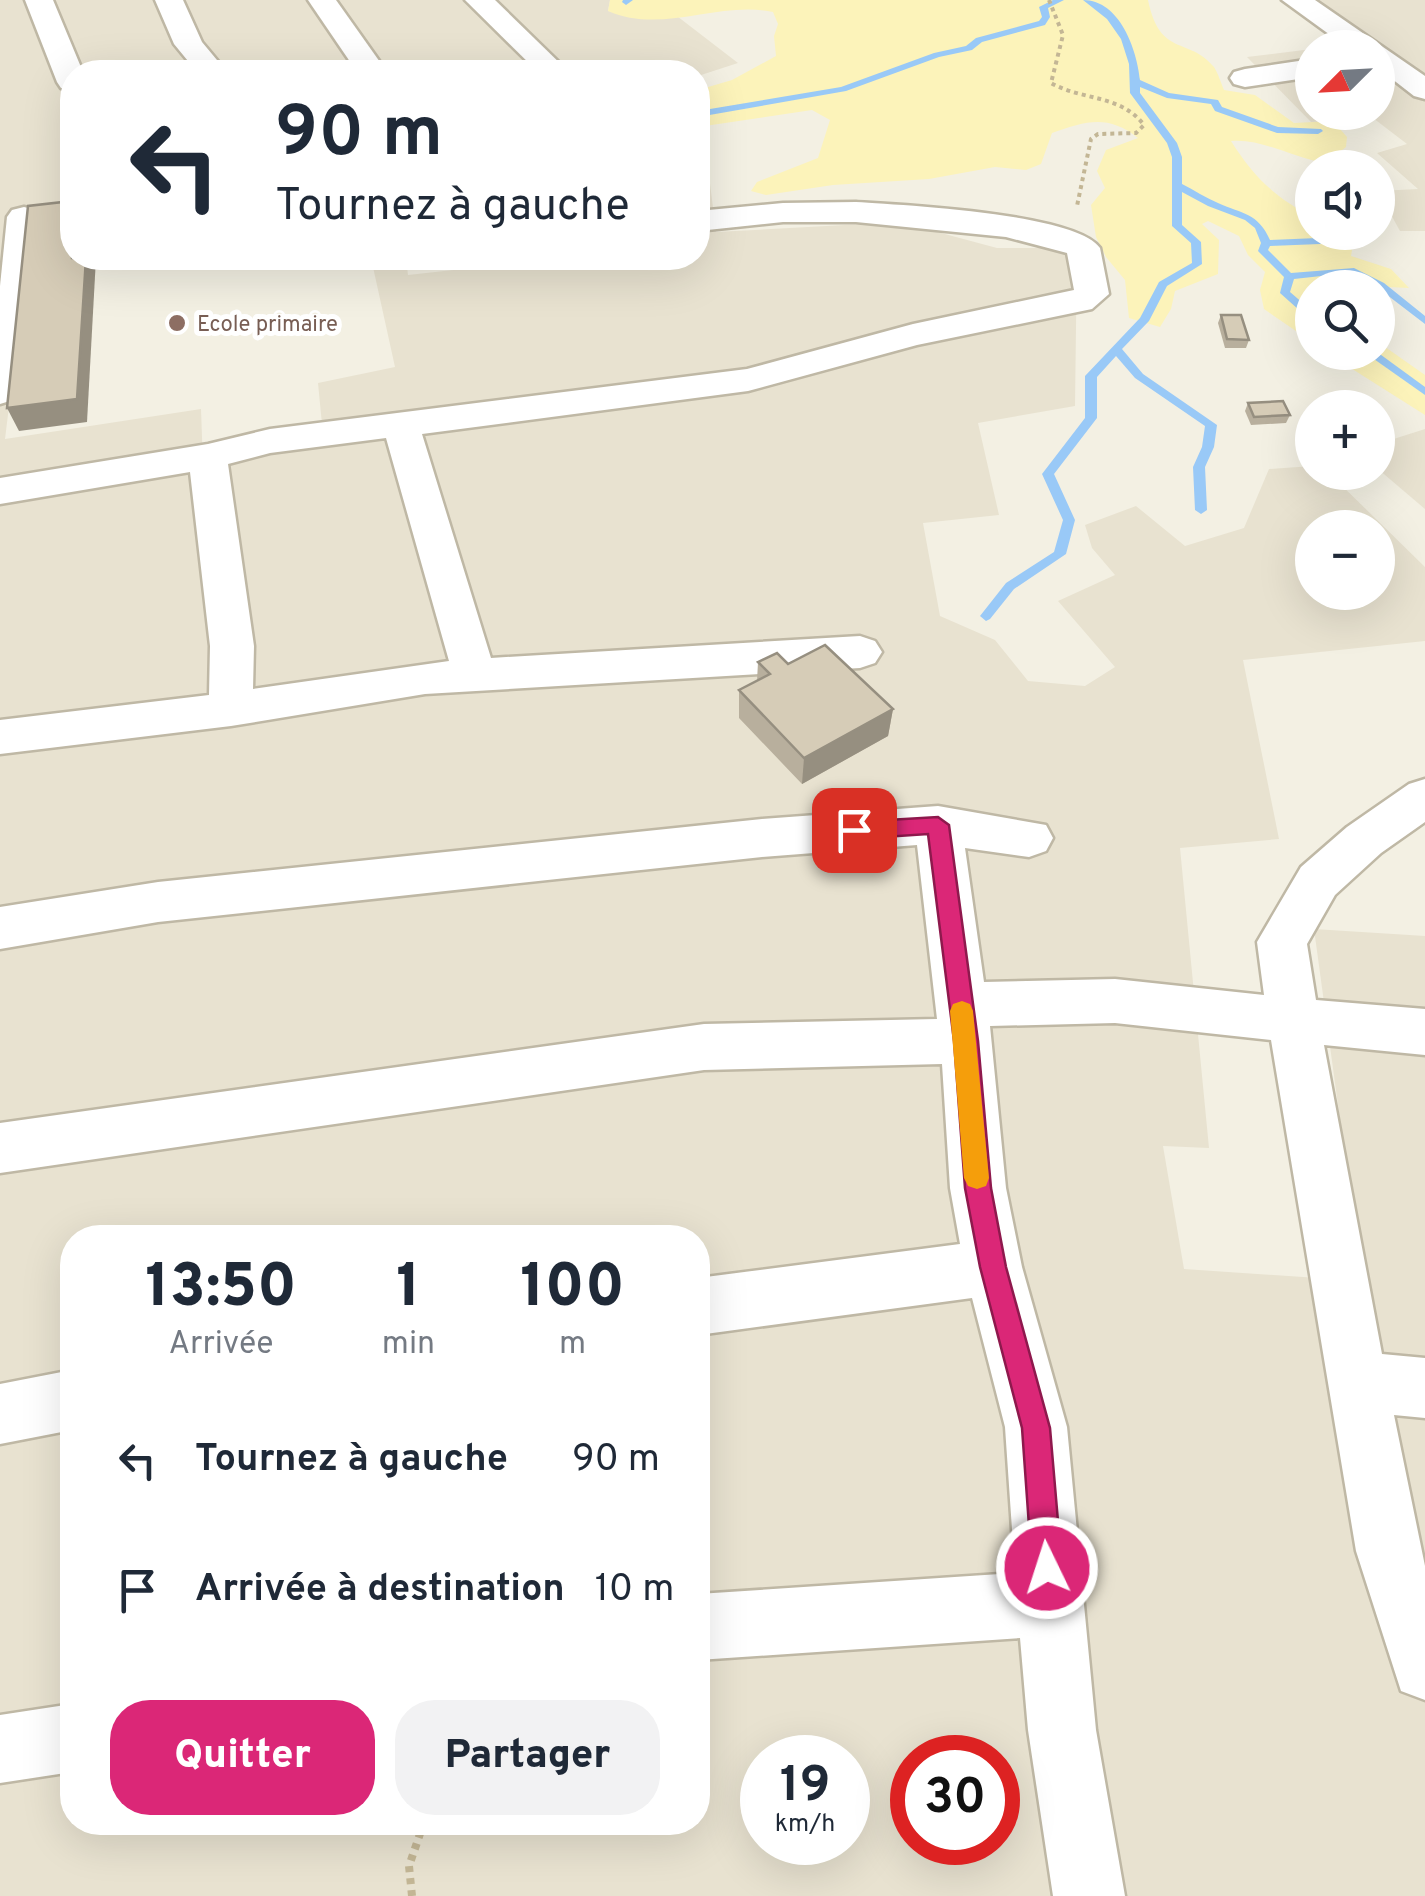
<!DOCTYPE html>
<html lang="fr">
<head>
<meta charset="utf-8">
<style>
  :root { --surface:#fff; --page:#f2f2f3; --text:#1f2937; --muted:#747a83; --accent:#db2777 }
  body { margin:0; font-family:Overpass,sans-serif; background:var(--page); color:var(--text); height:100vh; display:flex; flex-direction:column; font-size:38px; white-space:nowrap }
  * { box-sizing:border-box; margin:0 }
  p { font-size:32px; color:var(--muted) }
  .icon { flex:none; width:55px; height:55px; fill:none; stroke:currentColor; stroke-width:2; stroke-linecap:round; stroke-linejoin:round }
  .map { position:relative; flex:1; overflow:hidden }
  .drawer { position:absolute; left:60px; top:1225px; width:650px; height:610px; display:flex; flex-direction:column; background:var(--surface); border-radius:40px; box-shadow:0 10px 40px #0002 }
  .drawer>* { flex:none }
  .hud { position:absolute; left:60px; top:60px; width:650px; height:210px; border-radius:40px; box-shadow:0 10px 40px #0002; background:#fff; color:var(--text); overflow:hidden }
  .needle { width:65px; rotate:246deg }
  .tools { position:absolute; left:1295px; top:30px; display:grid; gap:20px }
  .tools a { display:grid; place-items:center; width:100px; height:100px; border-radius:50%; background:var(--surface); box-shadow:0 10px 40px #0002; font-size:50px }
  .speed { position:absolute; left:740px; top:1735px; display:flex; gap:20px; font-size:50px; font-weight:700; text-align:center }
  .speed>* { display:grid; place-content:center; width:130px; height:130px; border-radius:50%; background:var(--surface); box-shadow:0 10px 40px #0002; line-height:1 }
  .speed small { font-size:25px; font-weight:400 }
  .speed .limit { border:15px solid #d22; background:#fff; color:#111 }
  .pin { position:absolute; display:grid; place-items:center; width:85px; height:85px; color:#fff; margin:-42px; border-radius:20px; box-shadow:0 5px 15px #0006 }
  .me { position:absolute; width:110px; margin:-55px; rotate:356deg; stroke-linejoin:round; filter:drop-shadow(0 0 8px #0008) }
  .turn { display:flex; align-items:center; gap:35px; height:210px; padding:0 50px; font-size:45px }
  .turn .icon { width:130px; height:130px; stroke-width:2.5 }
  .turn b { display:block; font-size:70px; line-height:85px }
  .eta { display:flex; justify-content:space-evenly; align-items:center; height:170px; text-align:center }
  .eta b { font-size:60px; font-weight:800; line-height:70px }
  .cta { display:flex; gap:20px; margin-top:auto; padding:20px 50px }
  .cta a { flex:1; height:115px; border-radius:40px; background:var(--accent); color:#fff; font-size:40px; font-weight:800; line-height:115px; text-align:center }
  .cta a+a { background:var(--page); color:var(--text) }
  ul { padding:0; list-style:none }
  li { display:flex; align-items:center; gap:30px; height:130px; padding:0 50px }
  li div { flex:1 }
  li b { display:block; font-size:38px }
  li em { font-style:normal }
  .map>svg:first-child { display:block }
</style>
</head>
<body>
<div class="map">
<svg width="1425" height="1896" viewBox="0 0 1425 1896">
  <rect width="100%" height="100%" fill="#f3f0e3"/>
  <g fill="#e8e2d0" fill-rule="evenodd">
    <path d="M0 0H610L608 11 647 18 673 13 738 63 698 76V72H72V213L32 220 5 439 201 409 203 465 324 445 318 383 395 367 371 258H406L408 275 562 258H698V151H706L716 232 900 222 997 248H1077L1075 406 978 423 999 515 923 523 940 616 995 640 1028 681 1085 686 1115 667 1058 601 1115 575 1092 548 1085 525 1136 506 1185 546 1244 528 1269 469 1312 466V472L1329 473 1425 567V641L1243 660 1279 839 1180 848 1209 1148 1163 1146 1184 1269 1362 1281 1314 929 1425 936V1896H0ZM1312 528H1378V592H1312ZM72 1238H698V1822H72ZM762 1758H848V1842H762ZM912 1758H998V1842H912Z"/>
    <polygon points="1297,0 1425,0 1425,231 1400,231 1378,191 1418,189 1377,153 1407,144 1373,118 1311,122 1247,57 1312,49 1312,112 1378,112 1378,48 1321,47 1362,42"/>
    <polygon points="1425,429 1425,509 1378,469 1378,444"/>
  </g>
  <g fill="#fcf3ba">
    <path d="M610 0H1148C1160 58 1188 36 1214 67 1218 73 1221 83 1224 90L1255 95 1294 123 1333 121 1347 137 1346 147 1325 163C1294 158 1261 138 1231 141 1253 176 1275 198 1312 216V232L1340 233 1352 250 1351 256 1391 269 1409 288 1370 286 1348 278 1311 287 1312 342 1264 309 1260 290 1265 272 1248 255 1239 236 1208 221 1202 224 1219 240 1218 274 1175 291 1171 309 1160 327 1129 318 1125 280 1106 257 1096 237 1091 205 1105 188 1097 171 1106 150 1138 138C1108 114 1086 121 1052 133L1041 164 1026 170 995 167 929 179 833 185 766 195 751 191 757 182 818 158 830 120 812 110 698 127V90L732 80 776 56 774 36 778 24 773 12C719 0 662 35 608 11Z"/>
    <polygon points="1378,342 1425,375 1425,415 1327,353 1378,352"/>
  </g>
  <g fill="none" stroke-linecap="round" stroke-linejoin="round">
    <g fill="#99c9f7" fill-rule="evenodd">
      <polygon points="623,0 633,0 626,5 622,2"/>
      <polygon points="1053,0 1064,0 1048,8 1050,17 1045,25 982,42 972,50 939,57 846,91 698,117 698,111 841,87 934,53 966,46 976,38 1039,21 1042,17 1039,7"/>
      <path d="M1083 0C1120 0 1137 50 1140 80L1169 93 1218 100 1222 107 1278 127 1321 129 1323 131 1318 134 1277 133 1215 111 1211 104 1167 98 1140 87V93L1177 143 1182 157V184C1194 190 1206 198 1218 203 1243 214 1258 213 1270 240L1318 238 1326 232H1338L1320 244 1270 246 1268 250 1291 273 1354 268 1384 283 1425 316V324L1378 288 1348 273 1294 279 1290 292 1312 311V319L1308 318 1280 293 1284 277 1258 251 1261 243 1255 228 1245 220 1208 206 1182 192V225L1201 242 1202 264 1167 286 1149 321 1122 349 1143 374 1217 425 1214 447 1205 467 1207 510 1201 514 1195 510 1193 467 1202 447 1205 426 1135 378 1116 356 1097 377V418L1054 474 1075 520 1066 554 1014 589 990 619 986 621 980 616 1006 583 1054 552 1063 520 1042 474 1085 418V376L1140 318 1159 282 1192 263 1191 243 1172 226V157L1167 143 1130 93 1129 64 1121 39 1107 19Z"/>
      <polygon points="1364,352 1377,352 1425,387 1425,395"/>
    </g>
    <defs>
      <g id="minor">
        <polygon points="25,0 53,0 83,72 72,72 72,91 61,88 57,82"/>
        <polygon points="155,0 183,0 202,42 227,72 197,72 174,44"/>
        <polygon points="308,0 336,0 387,72 357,72"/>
        <polygon points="465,0 495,0 569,72 538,72"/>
        <polygon points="1282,0 1315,0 1425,76 1425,99 1414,96 1378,68 1378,48 1348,48"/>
        <polygon points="1312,59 1312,77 1245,87 1234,84 1230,78 1234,72 1245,69"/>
        <path d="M856 202C901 205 1076 213 1100 248L1109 294 1092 309 917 345 748 391 422 434 491 658 860 636 875 641 882 652 875 663 860 668 425 694 231 726 0 754V720L209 695 210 646 190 472 0 504V478L208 444 270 429 747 369 913 324 1074 290 1067 253 1006 237 856 222H783L698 231V211L783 203ZM386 438 449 661 253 689 254 646 228 464 270 453Z"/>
        <polygon points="24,207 36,210 41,217 19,392 13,400 0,404 0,286 7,217 12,210"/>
        <polygon points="1425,779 1425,822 1381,853 1335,895 1307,944 1316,1000 1425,1009 1425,1055 1324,1045 1382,1354 1425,1358 1425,1418 1394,1415 1425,1566 1425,1700 1401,1691 1356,1551 1271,1040 1115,1023 990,1026 1006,1188 1022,1267 1067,1427 1096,1730 1125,1896 1053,1896 1028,1730 1020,1638 698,1660 698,1594 1015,1573 1005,1427 972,1298 698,1335 698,1278 960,1244 950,1188 942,1064 704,1070 0,1173 0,1123 704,1024 937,1019 917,845 762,857 158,922 0,949 0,907 158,882 762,819 938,806 1046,825 1053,838 1046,851 1029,857 965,848 984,982 1115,979 1264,995 1257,942 1301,867 1347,827 1409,784"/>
        <polygon points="72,1370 72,1430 0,1444 0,1384"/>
        <polygon points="72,1704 72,1772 0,1783 0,1715"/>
      </g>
    </defs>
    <use href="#minor" stroke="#bfb8a5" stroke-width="5"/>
    <path stroke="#c3b695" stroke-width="4" stroke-dasharray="4 4" stroke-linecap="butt" d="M1049 0 1063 35 1051 83C1083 101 1120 94 1144 125L1136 133 1098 134 1091 139 1077 206"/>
    <polyline stroke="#c3b695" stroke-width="8" stroke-dasharray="6 6" stroke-linecap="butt" points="412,1896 409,1866 424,1822"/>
    <use href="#minor" fill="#fff" fill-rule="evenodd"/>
  </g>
  <g fill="#b8af9d">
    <polygon points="1221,315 1249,340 1246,348 1225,348 1218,323"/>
    <polygon points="1248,403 1290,415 1286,423 1251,425 1245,411"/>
    <polygon points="758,662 788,664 893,709 888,736 802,784 739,718 739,690 757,681"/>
  </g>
  <g fill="#968f80">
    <polygon points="86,258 96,258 87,422 19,431 7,408"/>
    <polygon points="893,709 888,736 802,784 804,758"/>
  </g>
  <g fill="#d6ccb7" stroke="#968f80" stroke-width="2.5">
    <polygon points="72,201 72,258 86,258 77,399 7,408 28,206"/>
    <polygon points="1221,315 1241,315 1249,340 1227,339"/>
    <polygon points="1283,401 1290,415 1254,417 1248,403"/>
    <polygon points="825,645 893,709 804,758 739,690 770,674 758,662 777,653 788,664"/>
  </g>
  <polygon fill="#db2777" stroke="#8e194d" stroke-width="2.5" points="938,817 949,825 978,1041 991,1188 1006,1267 1050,1428 1062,1568 1057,1578 1047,1582 1037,1578 1032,1568 1022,1428 980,1267 965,1188 954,1041 928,834 854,839 843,830 854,822"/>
  <polygon fill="#f59e0b" points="962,1001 970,1004 973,1011 989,1178 986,1186 977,1189 968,1186 964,1178 950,1011 953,1004"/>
  <circle fill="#8d6e63" stroke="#fff" stroke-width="4" cx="177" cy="323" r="10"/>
  <g text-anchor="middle" stroke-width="10" stroke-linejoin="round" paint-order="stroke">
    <g font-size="22" fill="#785e54" stroke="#fff" text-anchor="start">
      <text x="197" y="331">Ecole primaire</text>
    </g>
  </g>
</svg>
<div class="tools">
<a><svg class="needle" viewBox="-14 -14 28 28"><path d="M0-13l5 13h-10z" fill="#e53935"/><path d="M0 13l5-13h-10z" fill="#747a83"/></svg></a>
<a><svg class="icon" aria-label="sound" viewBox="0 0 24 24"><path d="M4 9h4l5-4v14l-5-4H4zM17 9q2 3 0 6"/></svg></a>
<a><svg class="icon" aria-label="search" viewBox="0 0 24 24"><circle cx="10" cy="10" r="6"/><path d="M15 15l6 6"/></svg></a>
<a>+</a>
<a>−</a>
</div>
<div class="speed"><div>19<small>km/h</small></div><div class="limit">30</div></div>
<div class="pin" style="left:854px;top:830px;background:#d93025"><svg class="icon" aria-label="arrive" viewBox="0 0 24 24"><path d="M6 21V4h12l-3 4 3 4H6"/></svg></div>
<svg class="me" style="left:1047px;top:1568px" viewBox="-20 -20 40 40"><circle r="17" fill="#db2777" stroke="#fff" stroke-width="3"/><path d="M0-11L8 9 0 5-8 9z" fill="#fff"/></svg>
<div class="hud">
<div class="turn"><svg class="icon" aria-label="left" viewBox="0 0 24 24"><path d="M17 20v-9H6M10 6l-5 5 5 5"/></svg><div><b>90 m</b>Tournez à gauche</div></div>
</div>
<section class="drawer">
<div class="eta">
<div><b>13:50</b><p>Arrivée</p></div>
<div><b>1</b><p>min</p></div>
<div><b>100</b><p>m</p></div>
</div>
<ul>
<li><svg class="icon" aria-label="left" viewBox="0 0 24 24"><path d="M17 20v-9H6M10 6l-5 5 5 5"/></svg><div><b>Tournez à gauche</b></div><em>90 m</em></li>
<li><svg class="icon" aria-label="arrive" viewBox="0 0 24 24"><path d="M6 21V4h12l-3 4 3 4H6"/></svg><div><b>Arrivée à destination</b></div><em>10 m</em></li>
</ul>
<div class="cta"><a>Quitter</a><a>Partager</a></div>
</section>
</div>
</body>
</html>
